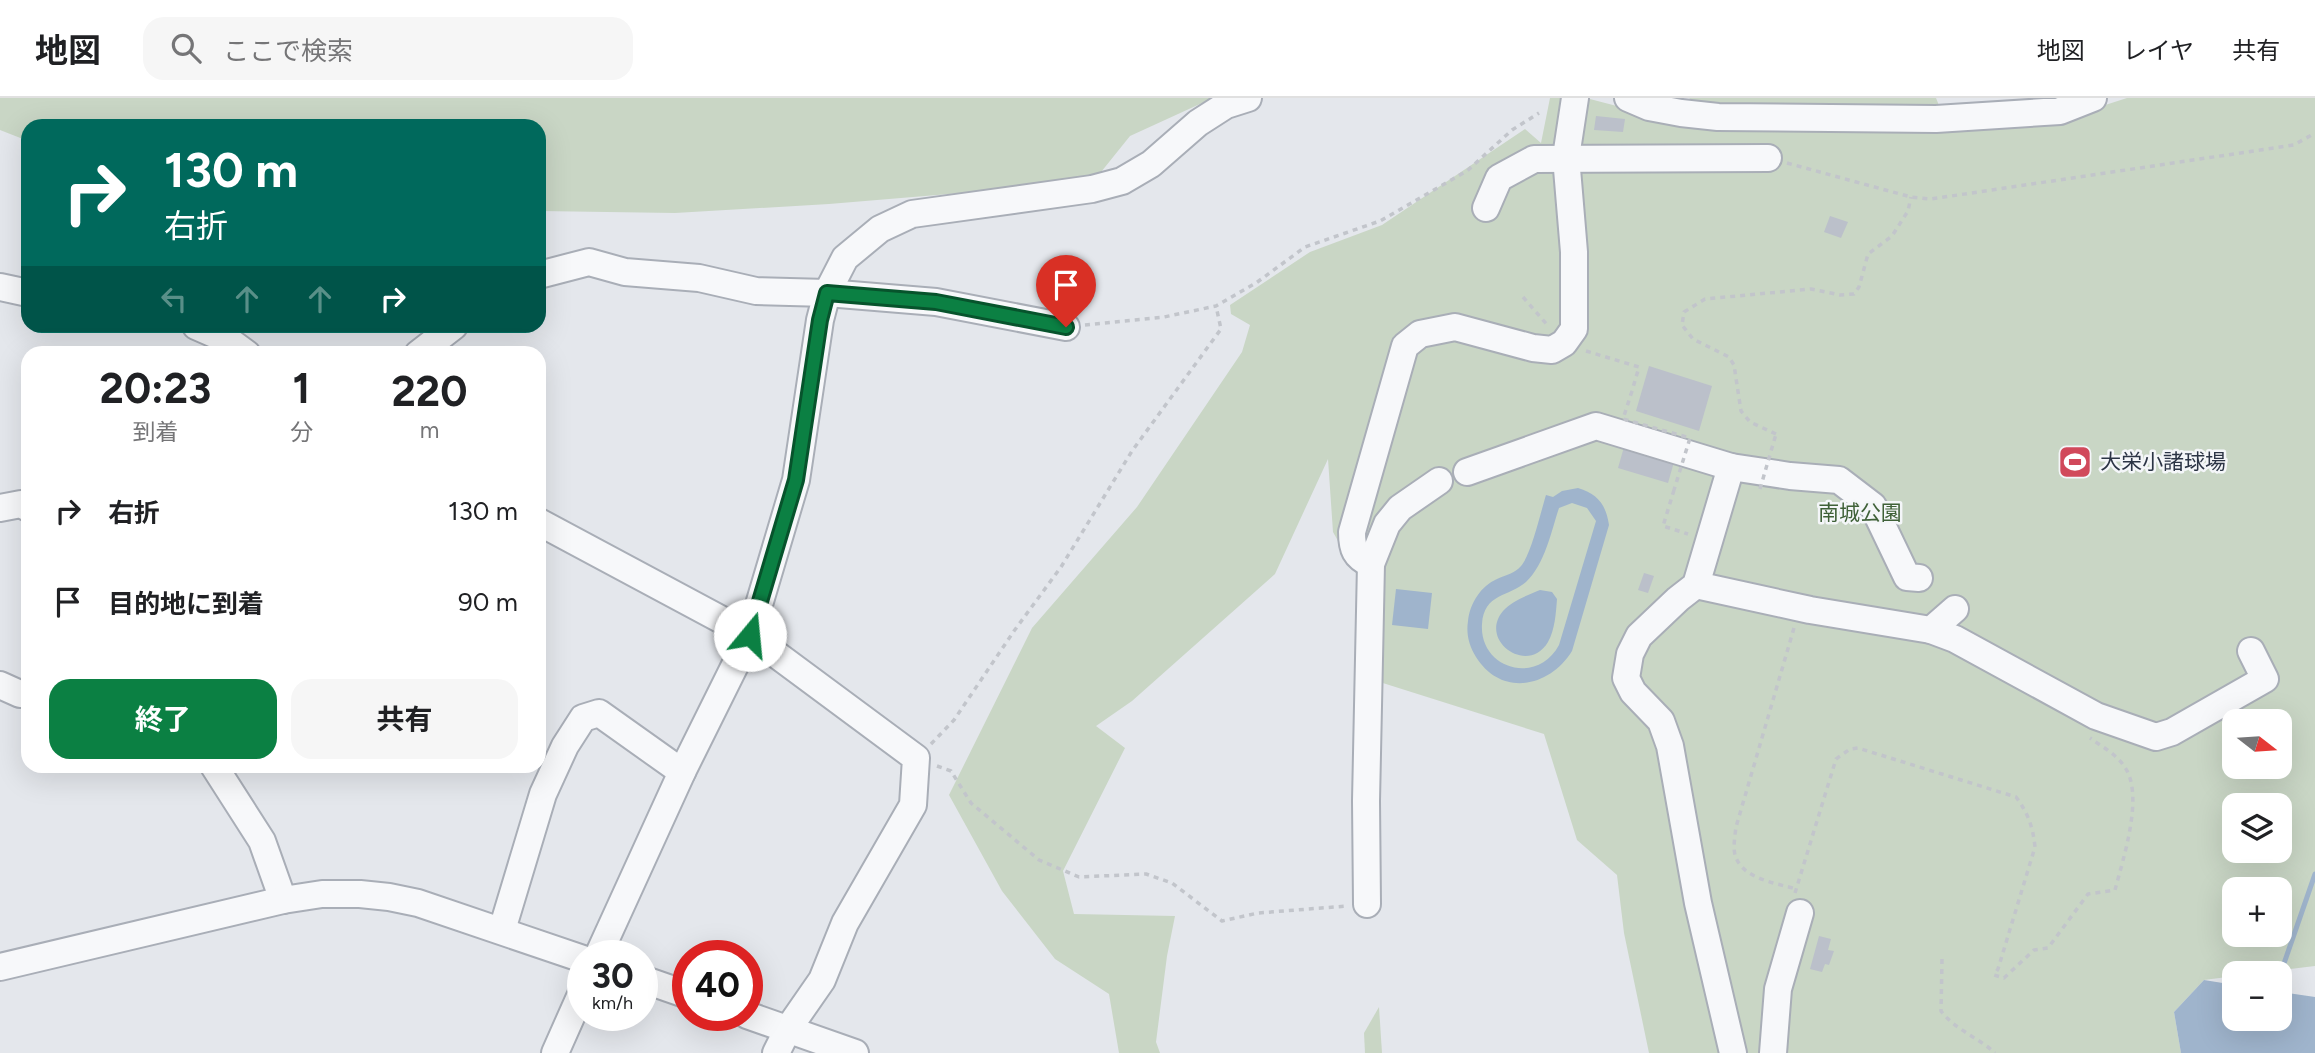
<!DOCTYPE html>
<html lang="ja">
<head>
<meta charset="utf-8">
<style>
  :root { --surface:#fff; --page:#f6f6f6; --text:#202124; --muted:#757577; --line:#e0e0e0; --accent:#0b8043 }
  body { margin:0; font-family:Figtree,"Noto Sans JP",sans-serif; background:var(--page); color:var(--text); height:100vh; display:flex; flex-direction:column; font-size:26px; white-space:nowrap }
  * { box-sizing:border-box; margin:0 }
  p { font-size:23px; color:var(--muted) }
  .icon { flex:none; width:38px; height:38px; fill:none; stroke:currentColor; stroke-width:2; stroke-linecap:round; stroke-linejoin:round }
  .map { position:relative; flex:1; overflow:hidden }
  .sheet { position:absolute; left:21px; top:248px; width:525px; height:427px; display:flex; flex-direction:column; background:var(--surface); border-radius:21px; box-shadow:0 7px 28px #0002 }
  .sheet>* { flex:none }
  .hud { position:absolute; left:21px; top:21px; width:525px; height:214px; border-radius:21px; box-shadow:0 7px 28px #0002; background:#00695c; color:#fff; overflow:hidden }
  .needle { width:46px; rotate:107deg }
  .buttons { position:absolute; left:2222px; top:611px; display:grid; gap:14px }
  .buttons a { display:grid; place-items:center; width:70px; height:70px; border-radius:14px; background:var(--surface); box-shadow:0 7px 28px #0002; font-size:35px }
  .speed { position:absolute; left:567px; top:842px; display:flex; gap:14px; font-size:35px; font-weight:700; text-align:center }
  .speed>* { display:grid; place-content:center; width:91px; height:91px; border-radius:50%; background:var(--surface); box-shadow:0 7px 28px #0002; line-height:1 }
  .speed small { font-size:18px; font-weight:400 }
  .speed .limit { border:10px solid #d22; background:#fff; color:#111 }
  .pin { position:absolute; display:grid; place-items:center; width:60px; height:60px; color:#fff; margin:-72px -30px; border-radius:50% 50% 50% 0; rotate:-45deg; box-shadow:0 0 7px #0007 }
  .pin .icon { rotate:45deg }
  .me { position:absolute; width:77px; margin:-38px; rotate:17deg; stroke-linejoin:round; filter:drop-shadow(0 0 5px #0008) }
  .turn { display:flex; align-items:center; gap:24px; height:147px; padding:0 28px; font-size:32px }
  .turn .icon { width:91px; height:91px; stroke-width:2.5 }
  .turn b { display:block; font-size:49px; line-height:60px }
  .lanes { display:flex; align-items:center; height:66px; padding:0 28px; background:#0003; justify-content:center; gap:35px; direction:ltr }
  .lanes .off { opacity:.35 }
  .eta { display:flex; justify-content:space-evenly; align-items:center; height:119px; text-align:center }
  .eta b { font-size:42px; font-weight:700; line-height:49px }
  .cta { display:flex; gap:14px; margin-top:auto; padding:14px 28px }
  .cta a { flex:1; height:80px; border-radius:21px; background:var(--accent); color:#fff; font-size:28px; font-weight:700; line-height:80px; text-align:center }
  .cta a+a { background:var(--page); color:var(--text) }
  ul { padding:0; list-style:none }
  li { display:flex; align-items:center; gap:21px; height:91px; padding:0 28px }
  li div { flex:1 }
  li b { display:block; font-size:26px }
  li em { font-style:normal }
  header { display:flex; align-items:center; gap:42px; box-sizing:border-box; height:98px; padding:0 35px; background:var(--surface); border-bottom:2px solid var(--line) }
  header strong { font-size:33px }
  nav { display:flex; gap:38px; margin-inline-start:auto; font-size:24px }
  .search { width:490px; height:63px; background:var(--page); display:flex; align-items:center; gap:18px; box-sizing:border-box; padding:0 24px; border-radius:21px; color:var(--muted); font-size:26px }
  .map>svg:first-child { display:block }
</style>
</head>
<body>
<header>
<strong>地図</strong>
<div class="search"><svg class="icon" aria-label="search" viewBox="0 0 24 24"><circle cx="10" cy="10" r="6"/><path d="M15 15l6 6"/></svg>ここで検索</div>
<nav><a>地図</a><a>レイヤ</a><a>共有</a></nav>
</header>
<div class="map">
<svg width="2315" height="955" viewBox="0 0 2315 955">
  <rect width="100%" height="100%" fill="#e4e7ec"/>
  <g fill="#c9d6c5" fill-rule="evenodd">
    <polygon points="0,0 1213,0 1130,38 1093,84 829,106 675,115 539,113 539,28 28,28 28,43 0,32"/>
    <path d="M1550 0H1586L1682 25 1726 26 1689 0H1936L1948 30 2068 19 2127 0H2315V868L2258 875H2235V878L2204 882 2174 914 2181 955H1649L1624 835 1617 777 1577 742 1544 636 1367 580 1369 498 1333 434 1328 361 1275 476 1132 603 1096 628 1125 650 1063 773 1074 816 1175 818 1167 858 1156 944 1160 955H1119L1109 896 1055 861 1002 793 949 697 1032 530 1137 409 1242 254 1250 227 1231 216 1230 207 1310 154 1382 127 1525 31 1541 45ZM2235 623H2280V668H2235ZM2235 707H2280V752H2235ZM2235 791H2280V836H2235Z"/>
    <polygon points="1379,909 1382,955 1365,955 1364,935"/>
  </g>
  <g fill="#9fb4cc" fill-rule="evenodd">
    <path d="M1578 390C1598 396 1606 407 1609 427L1572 553C1549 590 1501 599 1476 559 1469 548 1466 536 1468 523 1470 505 1481 488 1497 481 1506 477 1515 475 1521 468 1531 457 1541 413 1546 397L1553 399 1562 393ZM1572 405 1587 410 1596 423 1559 547C1537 588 1479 571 1482 526 1484 495 1509 499 1526 484 1545 466 1551 434 1559 410Z"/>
    <polygon points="1396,491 1432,495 1428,531 1392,527"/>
    <path d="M1540 492 1552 494 1557 501C1556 514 1555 532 1548 544 1528 578 1478 543 1503 513 1512 503 1528 497 1540 492Z"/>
    <polygon points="2204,882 2235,887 2235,920 2280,920 2280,894 2315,899 2315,955 2181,955 2174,914"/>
  </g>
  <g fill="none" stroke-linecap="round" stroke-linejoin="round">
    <polyline stroke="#9fb4cc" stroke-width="5" points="2280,877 2315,776"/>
  </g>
  <g fill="#bbc0ca">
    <polygon points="1596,18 1625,21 1623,34 1594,32"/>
    <polygon points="1830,118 1848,124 1841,140 1824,134"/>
    <polygon points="1649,268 1712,288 1699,333 1636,313"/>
    <polygon points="1624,349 1674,364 1668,385 1618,370"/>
    <polygon points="1644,475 1654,478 1648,495 1638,492"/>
    <polygon points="1819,838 1831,841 1828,852 1834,853 1829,867 1825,866 1822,874 1810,871"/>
  </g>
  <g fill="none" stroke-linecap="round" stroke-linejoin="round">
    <defs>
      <g id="minor">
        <polyline points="1628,0 1649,9 1681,15 1718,19 1936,21 2060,13 2093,0"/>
        <polyline points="1486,110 1499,80 1534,61 1768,60"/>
        <polyline points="539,177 589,164 625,174 699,180 756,193 827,195 936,204 1066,229"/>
        <polyline points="0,189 28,195"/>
        <polyline points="196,228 228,242 247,256"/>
        <polyline points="418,256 454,228"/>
        <polyline points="1731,369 1790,378 1839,382 1873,408 1907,479 1919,480"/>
        <polyline points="1467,374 1596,328 1731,369 1696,487 1678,501 1639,538 1630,556 1626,580 1633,594 1661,623 1670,648 1698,805 1733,955"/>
        <polyline points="0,410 21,406 28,410"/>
        <polyline points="539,424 750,537 916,660 913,707 845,825 822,882 788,931 776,955"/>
        <path d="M1371 466C1355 459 1352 451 1352 434L1405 248 1420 236 1455 229 1533 250 1552 252 1564 245 1574 231V154L1566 59 1575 0"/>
        <polyline points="1696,487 1810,512 1931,532 1955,511"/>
        <polyline points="1931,532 1955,541 2096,618 2156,639 2172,634 2265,581 2251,553"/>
        <polyline points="0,587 20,596 28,595"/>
        <polyline points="214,668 262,743 283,802"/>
        <polyline points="1367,806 1366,703 1371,466 1387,426 1400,410 1439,383"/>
        <polyline points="502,832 543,696 565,648 583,620 599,615 682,674"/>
        <polyline points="598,858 682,674 750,537 796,382 820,222 827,195 845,160 880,131 912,116 1092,91 1122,83 1151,66 1198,25 1226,7 1248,0"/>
        <polyline points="0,869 283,802 322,796 360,796 389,799 418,805 583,861"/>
        <polyline points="642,881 688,897"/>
        <polyline points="747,917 855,955"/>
        <polyline points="555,955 583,892"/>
        <polyline points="1773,955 1778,891 1800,815"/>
      </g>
    </defs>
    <use href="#minor" stroke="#a9aeb7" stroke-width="30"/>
    <g stroke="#c2c5cb" stroke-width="3.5" stroke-dasharray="5 5" stroke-linecap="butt">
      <polyline points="1787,65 1911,99 1931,101 2294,47 2315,35"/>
      <polyline points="1523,199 1549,229"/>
      <polyline points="1085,227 1164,219 1216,208 1256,185 1305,149 1380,123 1467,73 1512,32 1539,15"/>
      <polyline points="1586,253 1639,269 1632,293"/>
      <polyline points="1776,336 1750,324 1741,313 1734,267 1729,259 1693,241 1682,227 1684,214 1705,201 1811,191 1840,197 1854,196 1859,189 1868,156 1892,138 1908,113 1911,99"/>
      <polyline points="1674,392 1663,428 1688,436"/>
      <path d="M1794 530 1736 729C1735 737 1733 749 1735 757 1742 781 1776 785 1796 791"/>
      <polyline points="931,646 954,622 1014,533 1061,469 1132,353 1221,231 1216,208"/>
      <polyline points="937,668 951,673 971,705 1039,762 1079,779 1146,776 1172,785 1222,823 1258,815 1347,808"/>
      <path d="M1795 795 1836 661 1850 651 1858 650 2016 699C2028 715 2033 729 2035 749L1998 871 1994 877 2004 880 2034 852 2048 850 2088 796 2115 792C2123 761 2145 696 2124 668 2116 656 2101 648 2090 640"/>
      <path d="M1942 861 1941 913C1954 931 1979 940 1995 955"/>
    </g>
    <use href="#minor" stroke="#f7f8fa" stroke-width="26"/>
    <g stroke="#c2c5cb" stroke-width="3.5" stroke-dasharray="5 5" stroke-linecap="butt">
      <polyline points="1632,293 1623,321 1690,340 1674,392"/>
      <polyline points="1760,391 1776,336"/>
    </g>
  </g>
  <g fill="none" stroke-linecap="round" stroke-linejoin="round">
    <defs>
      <polyline id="route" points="750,537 796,382 820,222 827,195 936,204 1066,229"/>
    </defs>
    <use href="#route" stroke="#07532c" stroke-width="18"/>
    <use href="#route" stroke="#0b8043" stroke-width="12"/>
  </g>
  <defs>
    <symbol id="stadium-square" viewBox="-11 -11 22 22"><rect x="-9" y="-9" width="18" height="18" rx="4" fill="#d1495b" stroke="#f4f6f9"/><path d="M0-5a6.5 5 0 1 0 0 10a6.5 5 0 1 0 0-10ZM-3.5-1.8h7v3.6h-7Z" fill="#fff"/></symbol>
  </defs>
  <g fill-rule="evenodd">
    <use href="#stadium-square" x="2056" y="345" width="38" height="38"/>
  </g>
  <g text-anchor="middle" stroke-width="5" stroke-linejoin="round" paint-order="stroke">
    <g font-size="21" fill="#2b3445" stroke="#f4f6f9" text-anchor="start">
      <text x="2100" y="371">大栄小諸球場</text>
    </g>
    <g font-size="21" fill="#3f6138" stroke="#f4f6f9">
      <text x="1860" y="422">南城公園</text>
    </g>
  </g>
</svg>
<div class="buttons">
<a><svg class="needle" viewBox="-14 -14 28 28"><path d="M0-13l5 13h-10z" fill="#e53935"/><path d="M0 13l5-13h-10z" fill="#757577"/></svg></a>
<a><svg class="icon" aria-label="layers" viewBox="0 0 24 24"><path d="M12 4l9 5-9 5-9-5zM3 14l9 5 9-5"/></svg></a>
<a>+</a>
<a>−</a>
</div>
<div class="speed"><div>30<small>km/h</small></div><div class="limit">40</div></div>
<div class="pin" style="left:1066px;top:229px;background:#d93025"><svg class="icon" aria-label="arrive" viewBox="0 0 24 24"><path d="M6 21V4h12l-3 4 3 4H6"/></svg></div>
<svg class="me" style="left:750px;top:537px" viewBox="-20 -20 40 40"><circle r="19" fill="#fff"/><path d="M0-13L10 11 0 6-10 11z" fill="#0b8043"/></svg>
<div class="hud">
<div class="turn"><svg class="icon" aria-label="right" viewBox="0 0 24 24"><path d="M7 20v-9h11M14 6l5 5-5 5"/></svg><div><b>130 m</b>右折</div></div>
<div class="lanes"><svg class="icon off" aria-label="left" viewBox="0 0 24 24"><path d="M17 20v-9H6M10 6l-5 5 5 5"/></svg><svg class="icon off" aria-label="ahead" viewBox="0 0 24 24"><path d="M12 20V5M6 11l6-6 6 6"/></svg><svg class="icon off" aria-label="ahead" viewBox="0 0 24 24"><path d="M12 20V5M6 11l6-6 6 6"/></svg><svg class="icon" aria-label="right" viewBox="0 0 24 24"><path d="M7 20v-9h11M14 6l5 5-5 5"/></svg></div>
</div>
<section class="sheet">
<div class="eta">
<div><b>20:23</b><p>到着</p></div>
<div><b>1</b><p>分</p></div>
<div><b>220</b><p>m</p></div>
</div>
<ul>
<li><svg class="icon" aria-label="right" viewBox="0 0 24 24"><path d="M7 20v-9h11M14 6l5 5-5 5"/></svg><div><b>右折</b></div><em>130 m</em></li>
<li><svg class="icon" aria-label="arrive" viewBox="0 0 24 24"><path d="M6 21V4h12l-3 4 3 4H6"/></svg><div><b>目的地に到着</b></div><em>90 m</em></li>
</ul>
<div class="cta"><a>終了</a><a>共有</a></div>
</section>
</div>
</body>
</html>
